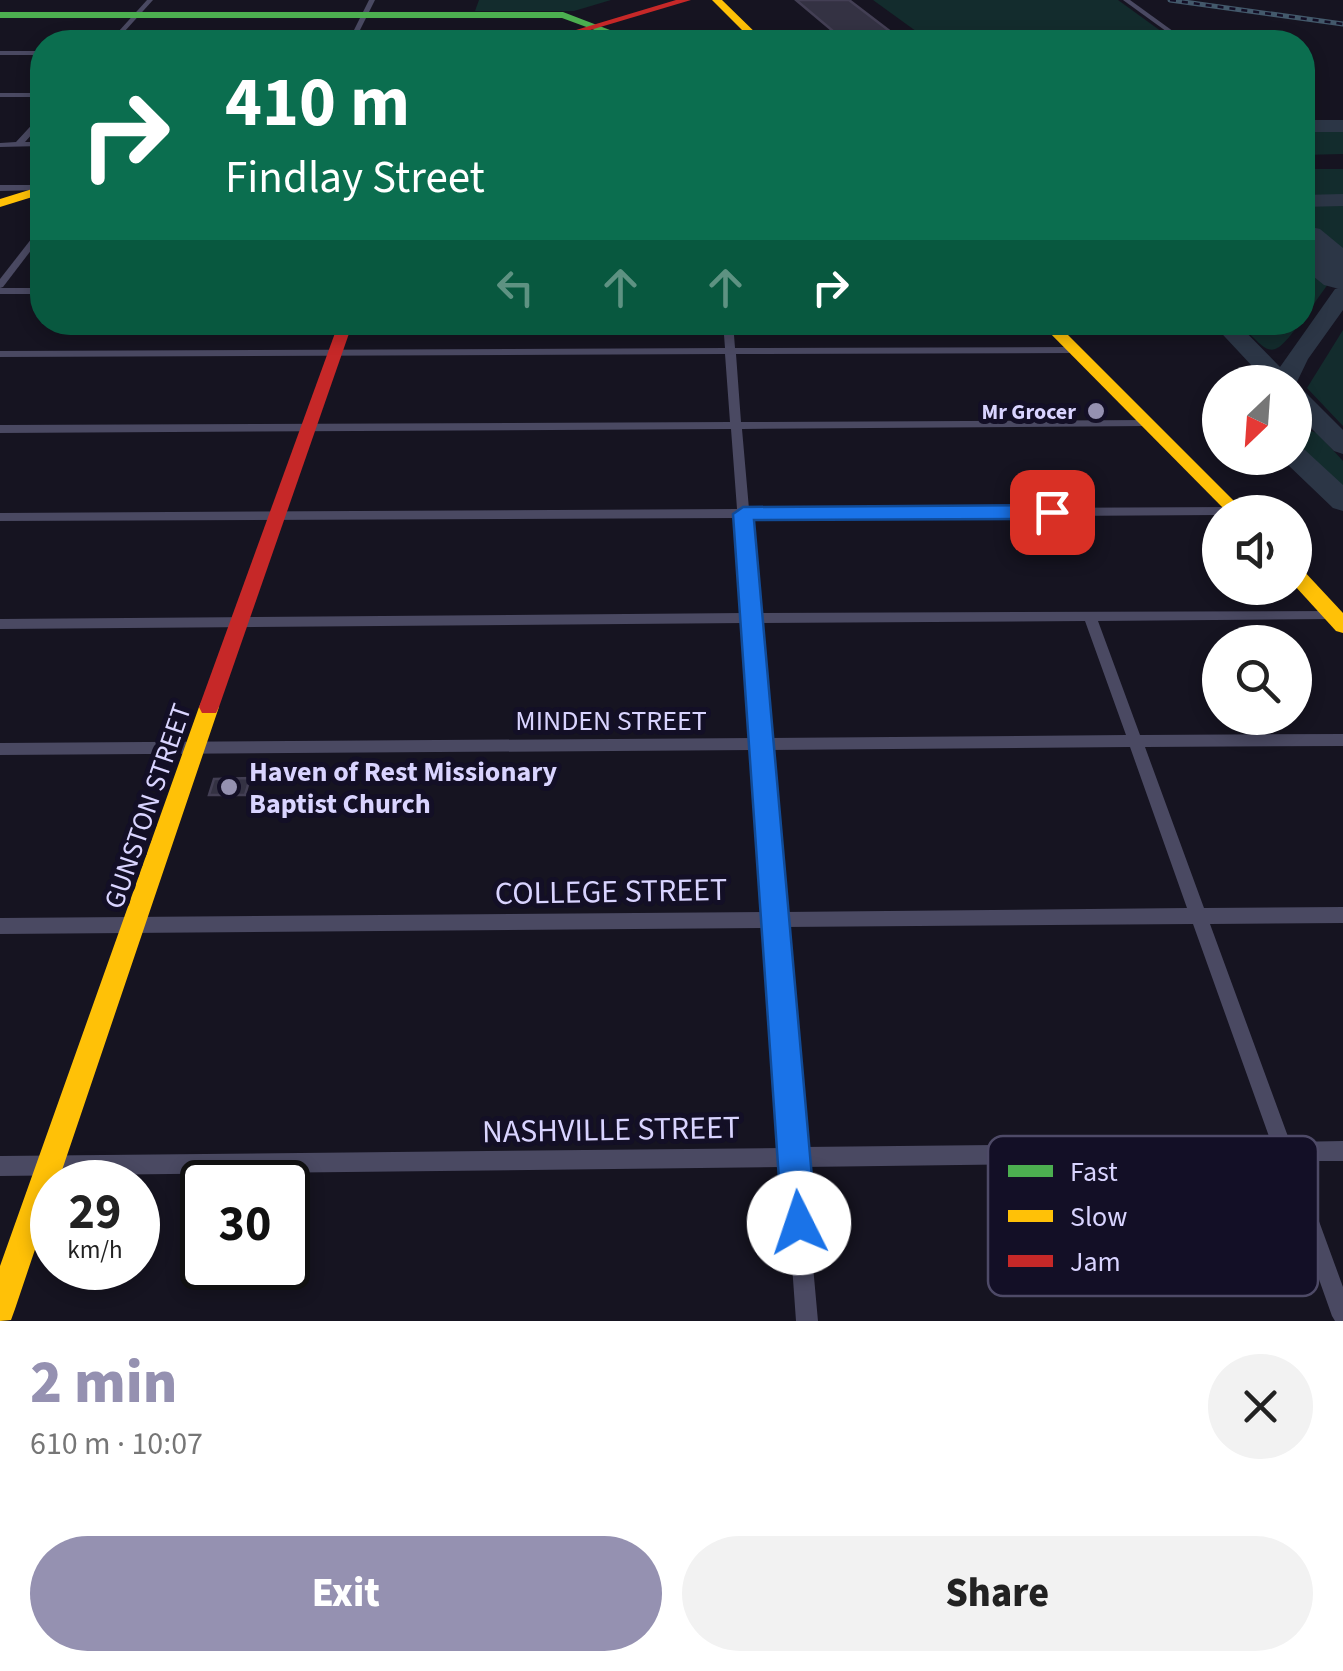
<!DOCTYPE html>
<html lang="en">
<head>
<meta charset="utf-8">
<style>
  :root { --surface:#fff; --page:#f2f2f2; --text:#222; --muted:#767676; --accent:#9591b1 }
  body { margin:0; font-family:"Source Sans 3",sans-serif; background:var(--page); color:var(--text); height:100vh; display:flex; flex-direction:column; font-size:38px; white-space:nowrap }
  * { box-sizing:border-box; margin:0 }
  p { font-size:32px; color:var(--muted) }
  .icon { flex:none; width:55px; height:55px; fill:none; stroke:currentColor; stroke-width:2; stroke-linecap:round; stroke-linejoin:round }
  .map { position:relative; height:1321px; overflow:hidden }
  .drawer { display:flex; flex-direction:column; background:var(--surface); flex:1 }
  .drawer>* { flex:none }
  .top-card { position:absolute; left:30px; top:30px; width:1285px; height:305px; border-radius:40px; box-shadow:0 5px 15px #0003; background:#0b6e4f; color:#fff; overflow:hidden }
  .needle { width:65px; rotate:205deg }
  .fabs { position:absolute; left:1202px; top:365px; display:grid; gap:20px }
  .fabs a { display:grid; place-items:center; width:110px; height:110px; border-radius:50%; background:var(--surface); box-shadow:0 5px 15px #0003; font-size:50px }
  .speed { position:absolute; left:30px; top:1160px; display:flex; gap:20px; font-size:50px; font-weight:700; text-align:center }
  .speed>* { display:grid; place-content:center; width:130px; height:130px; border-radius:50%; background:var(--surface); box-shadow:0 5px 15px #0003; line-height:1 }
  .speed small { font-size:25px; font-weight:400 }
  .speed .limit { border:5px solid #111; border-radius:15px; background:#fff; color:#111 }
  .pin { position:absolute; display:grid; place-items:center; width:85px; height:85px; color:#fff; margin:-42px; border-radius:20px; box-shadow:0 5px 15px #0006 }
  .me { position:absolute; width:110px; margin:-55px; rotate:356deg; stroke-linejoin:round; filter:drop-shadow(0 0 8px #0008) }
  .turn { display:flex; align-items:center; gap:35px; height:210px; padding:0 30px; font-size:45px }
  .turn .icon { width:130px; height:130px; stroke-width:2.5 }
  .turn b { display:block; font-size:70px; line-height:85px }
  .lanes { display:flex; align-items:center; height:95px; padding:0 30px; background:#0003; justify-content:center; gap:50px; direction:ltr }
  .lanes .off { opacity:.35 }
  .round { display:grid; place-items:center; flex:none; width:105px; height:105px; border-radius:52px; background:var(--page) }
  .head { display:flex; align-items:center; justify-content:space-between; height:170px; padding:0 30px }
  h1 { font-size:60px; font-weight:800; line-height:75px; color:var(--accent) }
  .button { display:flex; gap:20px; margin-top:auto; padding:20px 30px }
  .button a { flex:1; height:115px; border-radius:60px; background:var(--accent); color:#fff; font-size:40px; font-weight:800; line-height:115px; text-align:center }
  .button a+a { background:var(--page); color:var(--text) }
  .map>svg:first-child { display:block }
</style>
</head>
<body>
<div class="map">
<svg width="1343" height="1321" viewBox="0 0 1343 1321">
  <rect width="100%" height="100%" fill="#161421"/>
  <g fill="#132c2d">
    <polygon points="479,0 611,0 574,11 475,11"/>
    <polygon points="873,0 1118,0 1176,42 931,42"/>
    <polygon points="1343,129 1343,154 1303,155 1303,130"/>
    <polygon points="1303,169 1343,169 1343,196 1303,197"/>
    <polygon points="1343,204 1343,253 1335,250 1302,223 1303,205"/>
    <polygon points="1303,254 1325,274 1328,284 1303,319"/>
    <path d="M1239 323H1300C1271 362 1271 355 1239 323Z"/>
    <polygon points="1343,330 1343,426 1307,388"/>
    <polygon points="1308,430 1317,433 1343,461 1343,491 1295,447 1295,432"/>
  </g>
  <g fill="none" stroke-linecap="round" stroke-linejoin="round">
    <g fill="#2c3646" fill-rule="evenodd">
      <rect x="1302" y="120" width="41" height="12"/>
      <polygon points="1343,194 1343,206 1302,207 1302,195"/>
      <polygon points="1343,287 1343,310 1308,359 1295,386 1295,382 1267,382 1211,322 1236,322 1280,367 1335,289"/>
      <polygon points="1295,389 1304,391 1343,430 1343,454 1334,451 1295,412"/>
      <polygon points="1295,447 1305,450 1343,485 1343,511 1333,508 1285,462 1282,458 1295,458"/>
    </g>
    <polygon fill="#2c3646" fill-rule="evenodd" points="1302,225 1320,229 1343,248 1343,290 1324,285 1302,267"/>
  </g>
  <g fill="#343243" stroke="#433f54" stroke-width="2.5">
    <polygon points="796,0 849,0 904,42 846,42"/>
    <polygon points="250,778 245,795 209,795 214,779"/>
  </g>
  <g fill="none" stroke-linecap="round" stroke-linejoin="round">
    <g fill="#4a4962" fill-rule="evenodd">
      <polygon points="147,0 153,0 115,42 109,42"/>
      <polygon points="369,0 375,0 354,42 348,42"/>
      <polygon points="1123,0 1130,0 1188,42 1181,42"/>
      <rect x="0" y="51" width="42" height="4"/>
      <rect x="0" y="93" width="42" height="4"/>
      <polygon points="39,117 42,117 42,123 25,142 42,142 42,146 0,147 0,143 16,142"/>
      <polygon points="0,185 42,185 42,190 0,191"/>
      <polygon points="42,228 42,236 3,287 0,288 0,279 39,229"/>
      <rect x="0" y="288" width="42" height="6"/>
      <path d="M723 322H733L735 348 1074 347 1079 350 1074 353 736 354 741 422 1149 420 1155 423 1149 426 742 429 749 509 1236 507 1242 511 1220 512V515L750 518 758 613 1337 611 1339 614 1332 619 1098 621 1140 735 1343 734V746L1145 747 1204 908 1343 907V923L1210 924 1290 1142 1343 1141V1161H1297L1343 1287V1321H1335L1332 1316 1277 1161 804 1167 818 1321H796L785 1167 0 1176V1156L784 1148 768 928 0 934V918L766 912 754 750 0 755V743L754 738 745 623 0 629V619L744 613 737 518 0 521V513L737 509 731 429 0 433V425L730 422 725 354 0 357V351L725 348ZM1085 621 1126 735 768 738 758 623ZM1130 747 1187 908 783 912 769 750ZM1193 924 1271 1142 803 1147 784 927Z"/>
    </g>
    <polygon fill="#4caf50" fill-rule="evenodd" points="0,12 563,12 636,40 627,42 562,18 0,18"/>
    <g fill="#ffc107" fill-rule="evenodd">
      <polygon points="712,0 722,0 765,42 626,40 631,37 748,36"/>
      <polygon points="42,186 42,194 0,207 0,199"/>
      <polygon points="1039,322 1055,322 1245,512 1227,512"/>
      <polygon points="1295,567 1302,569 1343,613 1343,633 1336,631 1295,586"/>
      <polygon points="209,699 216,701 219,707 58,1182 52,1182 52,1199 15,1309 11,1320 0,1321 0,1266 199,707 202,701"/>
    </g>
    <g fill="#c62828" fill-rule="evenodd">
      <polygon points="676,0 691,0 550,42 536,42"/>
      <polygon points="339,322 353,322 219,707 216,713 202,713 199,707"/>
    </g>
    <defs>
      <polyline id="rail" points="1170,0 1343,24"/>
    </defs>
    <use href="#rail" stroke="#43596b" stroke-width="5"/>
    <use href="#rail" stroke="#130f26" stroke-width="2.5" stroke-dasharray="6" stroke-linecap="butt"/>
  </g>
  <polygon fill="#1a73e8" stroke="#114b97" stroke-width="2.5" points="1052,505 1062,512 1052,519 754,520 816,1223 811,1234 799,1239 787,1234 782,1223 733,514 743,507"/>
  <g fill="#9591b1" stroke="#130f26" stroke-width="4">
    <circle cx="1096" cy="411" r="10"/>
    <circle cx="229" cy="787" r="10"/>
  </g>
  <g text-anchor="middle" stroke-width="10" stroke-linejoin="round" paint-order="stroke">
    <g font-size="22" font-weight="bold" fill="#d9d4ff" stroke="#130f26" text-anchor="end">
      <text x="1076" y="419">Mr Grocer</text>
    </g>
    <g font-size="28" fill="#d9d4ff" stroke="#130f26">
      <text x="611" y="730">MINDEN STREET</text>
      <text transform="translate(147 806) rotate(-71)" y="10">GUNSTON STREET</text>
    </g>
    <g font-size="28" font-weight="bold" fill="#d9d4ff" stroke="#130f26" text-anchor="start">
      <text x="249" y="781">Haven of Rest Missionary<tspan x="249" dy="32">Baptist Church</tspan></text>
    </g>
    <g font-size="32" fill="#d9d4ff" stroke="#130f26">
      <text transform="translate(611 891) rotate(-1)" y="11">COLLEGE STREET</text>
      <text transform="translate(611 1129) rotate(-1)" y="11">NASHVILLE STREET</text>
    </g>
  </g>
  <rect x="988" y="1136" width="330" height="160" rx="15" fill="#130f26" stroke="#4e4a67" stroke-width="2.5"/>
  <rect x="1008" y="1165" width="45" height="12" fill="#4caf50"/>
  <rect x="1008" y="1210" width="45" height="12" fill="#ffc107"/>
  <rect x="1008" y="1255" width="45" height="12" fill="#c62828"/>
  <g font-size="28" fill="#d9d4ff">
    <text x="1070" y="1181">Fast</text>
    <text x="1070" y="1226">Slow</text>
    <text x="1070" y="1271">Jam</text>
  </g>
</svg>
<div class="fabs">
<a><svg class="needle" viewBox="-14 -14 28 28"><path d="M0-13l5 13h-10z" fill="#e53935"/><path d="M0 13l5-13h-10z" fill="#767676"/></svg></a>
<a><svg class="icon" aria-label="sound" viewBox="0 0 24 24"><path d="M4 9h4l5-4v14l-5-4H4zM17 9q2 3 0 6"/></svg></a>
<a><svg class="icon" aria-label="search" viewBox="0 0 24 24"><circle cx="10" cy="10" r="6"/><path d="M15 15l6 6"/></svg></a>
</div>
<div class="speed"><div>29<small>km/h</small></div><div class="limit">30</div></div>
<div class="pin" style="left:1052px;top:512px;background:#d93025"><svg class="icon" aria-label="arrive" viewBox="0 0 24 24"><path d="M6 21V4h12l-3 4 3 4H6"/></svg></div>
<svg class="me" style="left:799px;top:1223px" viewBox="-20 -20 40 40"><circle r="19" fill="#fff"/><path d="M0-13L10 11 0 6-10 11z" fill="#1a73e8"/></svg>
<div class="top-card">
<div class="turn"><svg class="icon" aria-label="right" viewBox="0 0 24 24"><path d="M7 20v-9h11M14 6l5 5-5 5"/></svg><div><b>410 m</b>Findlay Street</div></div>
<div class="lanes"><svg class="icon off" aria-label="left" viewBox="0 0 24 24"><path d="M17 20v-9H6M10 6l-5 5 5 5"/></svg><svg class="icon off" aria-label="ahead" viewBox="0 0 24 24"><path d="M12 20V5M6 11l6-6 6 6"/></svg><svg class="icon off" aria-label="ahead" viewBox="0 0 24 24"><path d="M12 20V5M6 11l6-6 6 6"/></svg><svg class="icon" aria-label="right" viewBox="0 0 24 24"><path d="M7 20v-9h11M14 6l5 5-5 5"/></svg></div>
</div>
</div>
<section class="drawer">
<div class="head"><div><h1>2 min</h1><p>610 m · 10:07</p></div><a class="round"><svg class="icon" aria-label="close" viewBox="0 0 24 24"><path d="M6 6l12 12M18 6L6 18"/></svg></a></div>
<div class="button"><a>Exit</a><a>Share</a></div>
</section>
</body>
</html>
